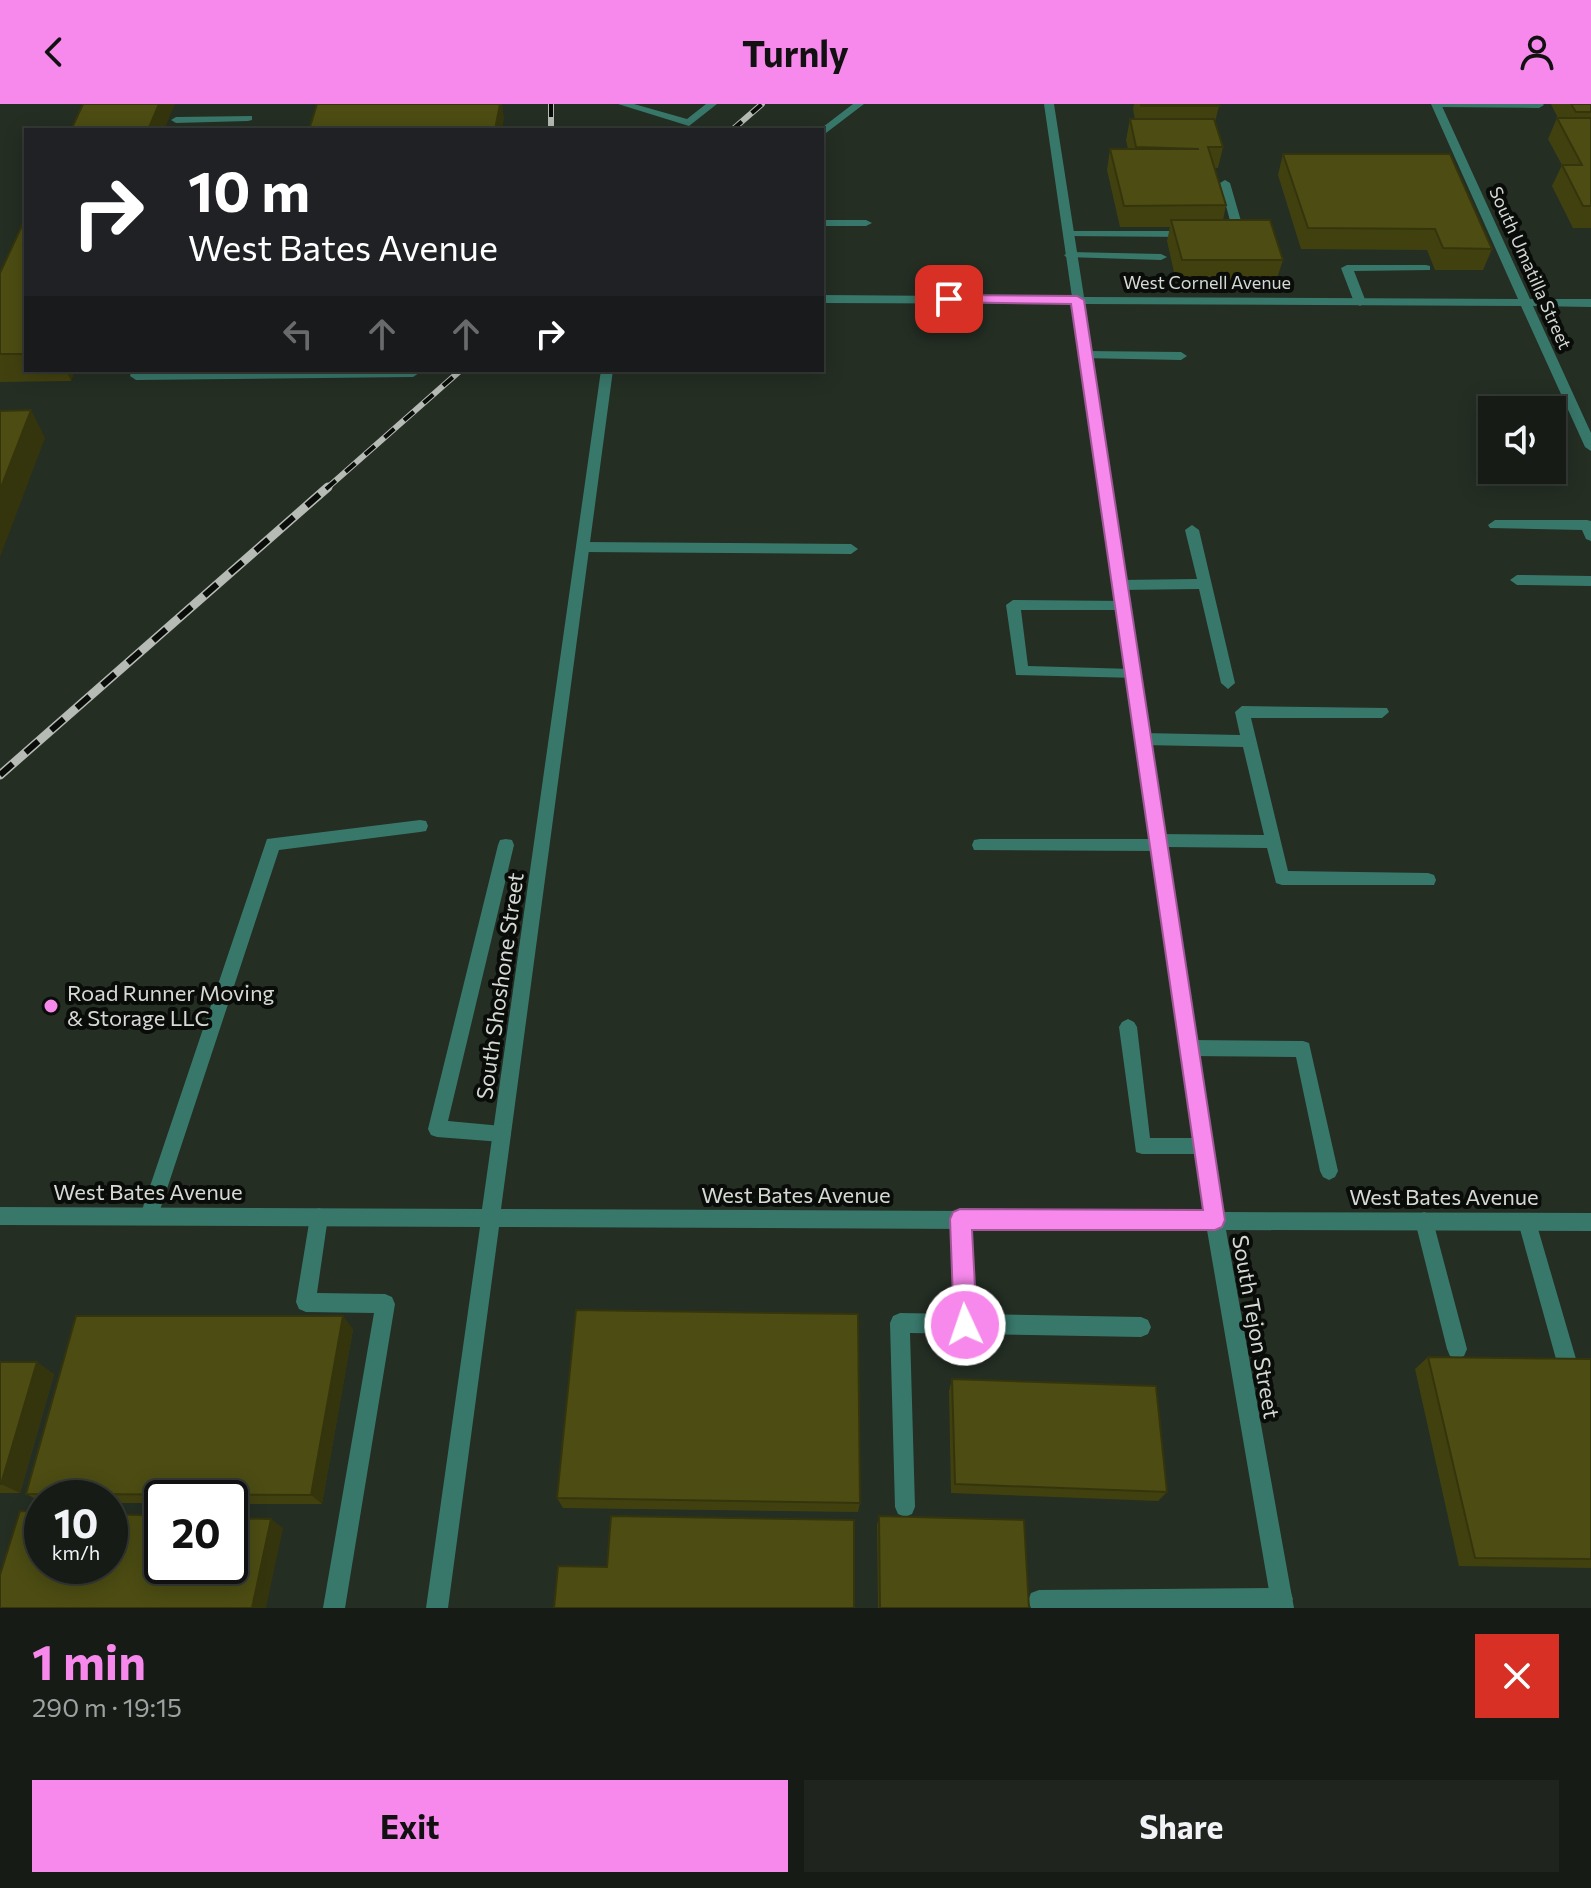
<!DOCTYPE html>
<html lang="en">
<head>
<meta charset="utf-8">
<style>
  :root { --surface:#161b16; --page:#1f241f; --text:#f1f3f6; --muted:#9ea1a1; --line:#353935; --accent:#f788ec }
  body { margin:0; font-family:Commissioner,sans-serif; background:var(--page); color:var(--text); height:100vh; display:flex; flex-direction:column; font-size:30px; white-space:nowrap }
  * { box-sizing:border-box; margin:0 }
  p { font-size:26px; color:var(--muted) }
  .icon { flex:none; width:44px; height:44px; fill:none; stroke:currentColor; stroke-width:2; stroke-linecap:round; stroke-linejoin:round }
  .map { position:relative; height:1504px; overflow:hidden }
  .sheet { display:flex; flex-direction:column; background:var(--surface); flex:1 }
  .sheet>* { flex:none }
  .guide { position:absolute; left:24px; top:24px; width:800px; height:244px; border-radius:0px; box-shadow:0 4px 20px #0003,0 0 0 2px var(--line); background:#202124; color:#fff; overflow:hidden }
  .fabs { position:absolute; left:1478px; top:292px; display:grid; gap:16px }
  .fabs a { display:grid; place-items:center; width:88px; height:88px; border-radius:0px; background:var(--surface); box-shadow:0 4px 20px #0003,0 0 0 2px var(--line); font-size:40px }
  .speed { position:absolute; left:24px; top:1376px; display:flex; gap:16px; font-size:40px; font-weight:700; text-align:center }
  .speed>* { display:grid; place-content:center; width:104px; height:104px; border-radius:50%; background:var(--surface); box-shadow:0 4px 20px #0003,0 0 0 2px var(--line); line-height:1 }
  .speed small { font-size:20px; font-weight:400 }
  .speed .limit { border:4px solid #111; border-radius:12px; background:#fff; color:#111 }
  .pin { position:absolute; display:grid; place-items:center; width:68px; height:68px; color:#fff; margin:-34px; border-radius:16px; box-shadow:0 4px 12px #0006 }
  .me { position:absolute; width:88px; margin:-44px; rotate:357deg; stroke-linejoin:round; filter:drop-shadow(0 0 6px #0008) }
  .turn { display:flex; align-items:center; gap:28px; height:168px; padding:0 32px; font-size:36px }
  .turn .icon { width:104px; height:104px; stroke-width:2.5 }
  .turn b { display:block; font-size:56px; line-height:68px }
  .lanes { display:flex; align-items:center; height:76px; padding:0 32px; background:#0003; justify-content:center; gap:40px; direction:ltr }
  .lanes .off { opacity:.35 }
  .round { display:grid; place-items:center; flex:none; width:84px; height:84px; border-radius:0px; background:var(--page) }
  .summary { display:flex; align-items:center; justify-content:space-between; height:136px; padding:0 32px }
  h1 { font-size:48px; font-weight:700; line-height:60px; color:var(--accent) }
  .action { display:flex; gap:16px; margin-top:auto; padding:16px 32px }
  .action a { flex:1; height:92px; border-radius:0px; background:var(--accent); color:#111; font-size:32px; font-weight:700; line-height:92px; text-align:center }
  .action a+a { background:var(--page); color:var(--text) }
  header { display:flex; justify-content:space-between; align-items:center; height:104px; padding:0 32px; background:var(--accent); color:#111; font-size:36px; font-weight:700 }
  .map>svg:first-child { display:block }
</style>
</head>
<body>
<header><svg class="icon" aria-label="back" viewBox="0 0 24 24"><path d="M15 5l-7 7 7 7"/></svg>Turnly<svg class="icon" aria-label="person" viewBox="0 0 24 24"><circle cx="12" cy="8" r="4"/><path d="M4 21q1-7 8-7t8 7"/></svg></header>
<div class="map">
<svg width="1591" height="1504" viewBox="0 0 1591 1504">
  <rect width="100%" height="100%" fill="#1d241d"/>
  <path fill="#242e23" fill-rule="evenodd" d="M0 0H1591V1504H0ZM26 26H822V266H26ZM1492 306H1552V366H1492ZM42 1394H110V1462H42ZM162 1394H230V1462H162Z"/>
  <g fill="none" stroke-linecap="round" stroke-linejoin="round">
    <g fill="#38786b" fill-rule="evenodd">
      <polygon points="618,0 634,0 687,15 706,0 717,0 689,22"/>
      <polygon points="853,0 864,0 822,32 822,26 819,26"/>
      <polygon points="1431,0 1543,0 1544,1 1539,4 1436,3"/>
      <polygon points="252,12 252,16 248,17 176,19 171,16 176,13"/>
      <polygon points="1225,76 1230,79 1245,131 1243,133 1235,134 1229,131 1233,128 1220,79"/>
      <polygon points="822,116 866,116 872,119 866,122 822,122"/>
      <polygon points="1068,127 1188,127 1194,130 1188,133 1064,132 1064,128"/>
      <polygon points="1070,148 1161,150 1167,153 1161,156 1066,153 1064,151"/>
      <polygon points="1426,161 1430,162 1430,166 1354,167 1366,198 1360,202 1354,198 1341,164 1347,161"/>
      <polygon points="1085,247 1181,248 1187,252 1181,256 1081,254 1081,248"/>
      <polygon points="132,266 416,266 419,269 413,273 136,276 130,272"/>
      <polygon points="1495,416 1587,416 1591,417 1591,437 1586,435 1582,426 1490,424 1488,421"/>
      <polygon points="1192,421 1199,426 1235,579 1228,585 1221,579 1199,485 1119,486 1112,481 1119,476 1197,475 1185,426"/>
      <polygon points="583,438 851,440 858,445 851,450 583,448 576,443"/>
      <polygon points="1517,471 1591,472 1591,482 1517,481 1510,476"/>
      <polygon points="1013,496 1128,497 1130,501 1123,506 1021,506 1028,562 1133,565 1140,570 1138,574 1016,571 1006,501"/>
      <polygon points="1242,602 1387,604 1389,608 1382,614 1251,614 1288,767 1428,769 1434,771 1436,776 1434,781 1282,781 1276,779 1267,744 1166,743 1159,747 974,746 972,741 974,736 980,735 1151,735 1158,730 1264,731 1243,643 1143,641 1135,635 1143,629 1240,631 1235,608"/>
      <polygon points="420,716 426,717 428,722 426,727 420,728 279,746 158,1112 156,1118 149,1121 142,1118 140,1112 267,735"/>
      <polygon points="506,735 512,736 514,741 448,1017 502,1022 508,1024 511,1030 508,1036 502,1038 437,1033 431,1031 428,1025 498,741 500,736"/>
      <polygon points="1128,915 1134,918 1137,923 1150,1034 1204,1034 1210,1036 1213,1042 1210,1048 1204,1050 1142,1050 1136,1048 1119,923 1122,918"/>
      <polygon points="1189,936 1303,937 1309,939 1338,1067 1335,1073 1329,1076 1323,1073 1320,1067 1296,953 1189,952 1183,950 1180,944 1183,938"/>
      <polygon points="319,1104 326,1107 328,1113 317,1189 385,1190 392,1193 395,1200 345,1504 323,1504 374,1209 306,1208 299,1205 296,1198 310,1113 312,1107"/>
      <polygon points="960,1106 967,1109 969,1115 974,1210 1141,1213 1148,1216 1151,1223 1148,1230 1141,1233 910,1229 915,1403 912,1410 905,1413 898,1410 895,1403 890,1219 893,1212 900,1209 955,1210 951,1115 953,1109"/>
      <polygon points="1424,1108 1431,1111 1433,1117 1467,1245 1464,1252 1457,1255 1450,1252 1447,1245 1415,1117 1417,1111"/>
      <polygon points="1527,1109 1534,1112 1536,1118 1576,1255 1573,1262 1566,1265 1559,1262 1556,1255 1518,1118 1520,1112"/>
      <polygon points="1282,1484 1290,1487 1293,1495 1286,1504 1031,1504 1028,1497 1031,1489 1039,1486"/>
    </g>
    <polygon fill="#38786b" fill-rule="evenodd" points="1044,0 1054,0 1084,193 1518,195 1431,0 1441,0 1530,195 1591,195 1591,203 1533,202 1591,329 1591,347 1585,343 1521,202 1085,200 1223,1108 1591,1109 1591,1127 1226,1126 1294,1504 1272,1504 1207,1126 499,1123 448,1504 426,1504 480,1123 0,1121 0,1103 482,1105 601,266 613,266 501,1105 1204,1108 1073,200 822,199 822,191 1072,193"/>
    <defs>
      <g id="rail-far1">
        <polyline points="551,0 551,26"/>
        <polyline points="732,26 762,0"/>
        <polyline points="326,385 461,266"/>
      </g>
      <polyline id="rail" points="0,671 328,383"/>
    </defs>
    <use href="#rail-far1" stroke="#b6bbb5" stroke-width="6"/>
    <use href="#rail" stroke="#b6bbb5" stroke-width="9"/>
    <use href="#rail-far1" stroke="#090c09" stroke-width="4" stroke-dasharray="13" stroke-linecap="butt"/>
    <use href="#rail" stroke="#090c09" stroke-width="6" stroke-dasharray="17" stroke-linecap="butt"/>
  </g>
  <g fill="#414110">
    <polygon points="1134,0 1218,0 1219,2 1215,18 1223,43 1218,64 1215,64 1226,101 1223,116 1283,156 1276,177 1176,177 1167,137 1170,123 1120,123 1107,66 1110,45 1128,45 1126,36 1130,15 1135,15 1133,5"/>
    <polygon points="1551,0 1591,0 1591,124 1573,124 1552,82 1562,61 1548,35 1557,14 1558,14"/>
    <polygon points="1283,50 1492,145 1483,166 1435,166 1427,146 1301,145 1278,71"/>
    <polygon points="26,113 26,266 75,266 71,277 0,278 0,169"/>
    <polygon points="353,1225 322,1400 230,1400 230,1394 162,1394 162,1399 110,1399 110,1394 42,1394 42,1398 26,1390"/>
    <polygon points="1428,1253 1591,1255 1591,1464 1459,1462 1415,1265"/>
    <polygon points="0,1258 54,1270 20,1389 0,1389"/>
    <polygon points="952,1275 1167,1388 1158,1397 951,1389 949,1287"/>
    <polygon points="557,1394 860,1399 858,1408 563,1404"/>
    <polygon points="879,1412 1029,1504 878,1504 877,1421"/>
  </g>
  <g fill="#35350d">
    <polygon points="159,0 175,0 164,26 148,26"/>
    <polygon points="500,0 502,0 504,14 502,26 495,26"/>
    <polygon points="66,266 75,266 71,277"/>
    <polygon points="31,306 45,334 0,453 0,386"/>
    <polygon points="343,1212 353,1225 322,1400 311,1391"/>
    <polygon points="37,1258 54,1270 20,1389 1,1380"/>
    <polygon points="271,1415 283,1424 266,1504 252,1504"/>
  </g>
  <g fill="#4c4c13" stroke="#35350d" stroke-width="2">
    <polygon points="83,0 159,0 148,26 71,26"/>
    <polygon points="317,0 500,0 495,26 309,26"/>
    <polygon points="1141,0 1218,0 1219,2 1141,2"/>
    <polygon points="1571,0 1591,0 1591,8 1576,8"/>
    <polygon points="1557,14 1591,14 1591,102 1583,102 1562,61 1582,61"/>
    <polygon points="1130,15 1214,15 1223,43 1208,43 1226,101 1124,102 1110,45 1199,45 1136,43"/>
    <polygon points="1283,50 1450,50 1492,145 1443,144 1435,125 1308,124"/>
    <polygon points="26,113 26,250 0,250 0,169"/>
    <polygon points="1171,116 1270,116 1283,156 1182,156"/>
    <polygon points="31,306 0,386 0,307"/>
    <polygon points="576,1206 858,1210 860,1399 557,1394"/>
    <polygon points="76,1212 343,1212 311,1391 26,1390"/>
    <polygon points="1428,1253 1591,1255 1591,1455 1475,1454"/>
    <polygon points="0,1258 37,1258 1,1380 0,1380"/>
    <polygon points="952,1275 1156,1282 1167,1388 955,1380"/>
    <polygon points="20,1407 42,1408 42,1462 110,1462 110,1410 162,1412 162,1462 230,1462 230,1414 271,1415 252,1504 0,1504 0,1471"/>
    <polygon points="611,1412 854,1416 854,1504 554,1504 558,1462 607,1463"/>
    <polygon points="879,1412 1024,1416 1029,1504 880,1504"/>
  </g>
  <polygon fill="#f788ec" stroke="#a15899" stroke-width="2" points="949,191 1077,192 1084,196 1225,1116 1222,1123 1215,1126 972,1126 977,1221 973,1229 965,1232 958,1229 954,1221 950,1115 953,1108 960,1105 1203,1106 1071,200 945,198 945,193"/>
  <circle fill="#f788ec" stroke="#090c09" stroke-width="3" cx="51" cy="902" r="8"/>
  <g text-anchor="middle" stroke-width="8" stroke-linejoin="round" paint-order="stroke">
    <g font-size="18" fill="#d5d9d4" stroke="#090c09">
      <text transform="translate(1530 164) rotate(66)" y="6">South Umatilla Street</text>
      <text x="1207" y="185">West Cornell Avenue</text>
    </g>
    <g font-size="22" fill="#d5d9d4" stroke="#090c09">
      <text transform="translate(500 882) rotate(-82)" y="8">South Shoshone Street</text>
      <text x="148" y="1096">West Bates Avenue</text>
      <text x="796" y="1099">West Bates Avenue</text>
      <text x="1444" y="1101">West Bates Avenue</text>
      <text transform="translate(1256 1223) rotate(80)" y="8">South Tejon Street</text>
    </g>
    <g font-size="22" fill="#d5d9d4" stroke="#090c09" text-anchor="start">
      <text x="67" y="897">Road Runner Moving<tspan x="67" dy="25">&amp; Storage LLC</tspan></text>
    </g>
  </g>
</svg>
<div class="fabs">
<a><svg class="icon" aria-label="sound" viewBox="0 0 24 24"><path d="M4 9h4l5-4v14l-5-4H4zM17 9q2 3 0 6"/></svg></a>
</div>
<div class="speed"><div>10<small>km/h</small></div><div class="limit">20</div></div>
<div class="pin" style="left:949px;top:195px;background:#d93025"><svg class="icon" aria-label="arrive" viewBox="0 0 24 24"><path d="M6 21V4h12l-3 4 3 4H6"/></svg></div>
<svg class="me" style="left:965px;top:1221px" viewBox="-20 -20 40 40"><circle r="17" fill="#f788ec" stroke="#fff" stroke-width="3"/><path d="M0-11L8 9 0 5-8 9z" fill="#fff"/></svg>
<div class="guide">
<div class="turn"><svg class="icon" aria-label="right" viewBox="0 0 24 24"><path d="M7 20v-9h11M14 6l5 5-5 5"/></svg><div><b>10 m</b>West Bates Avenue</div></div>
<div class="lanes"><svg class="icon off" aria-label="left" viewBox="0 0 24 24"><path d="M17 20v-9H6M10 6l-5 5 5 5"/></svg><svg class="icon off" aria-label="ahead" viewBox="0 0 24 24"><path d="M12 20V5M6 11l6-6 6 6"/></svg><svg class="icon off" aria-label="ahead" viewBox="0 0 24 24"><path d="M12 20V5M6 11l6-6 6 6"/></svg><svg class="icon" aria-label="right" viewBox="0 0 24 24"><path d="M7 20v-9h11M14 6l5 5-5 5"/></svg></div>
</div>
</div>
<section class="sheet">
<div class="summary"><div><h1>1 min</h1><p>290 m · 19:15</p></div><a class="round" style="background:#d93025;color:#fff"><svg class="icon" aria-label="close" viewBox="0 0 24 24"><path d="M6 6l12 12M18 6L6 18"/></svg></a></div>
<div class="action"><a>Exit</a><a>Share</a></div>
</section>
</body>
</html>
